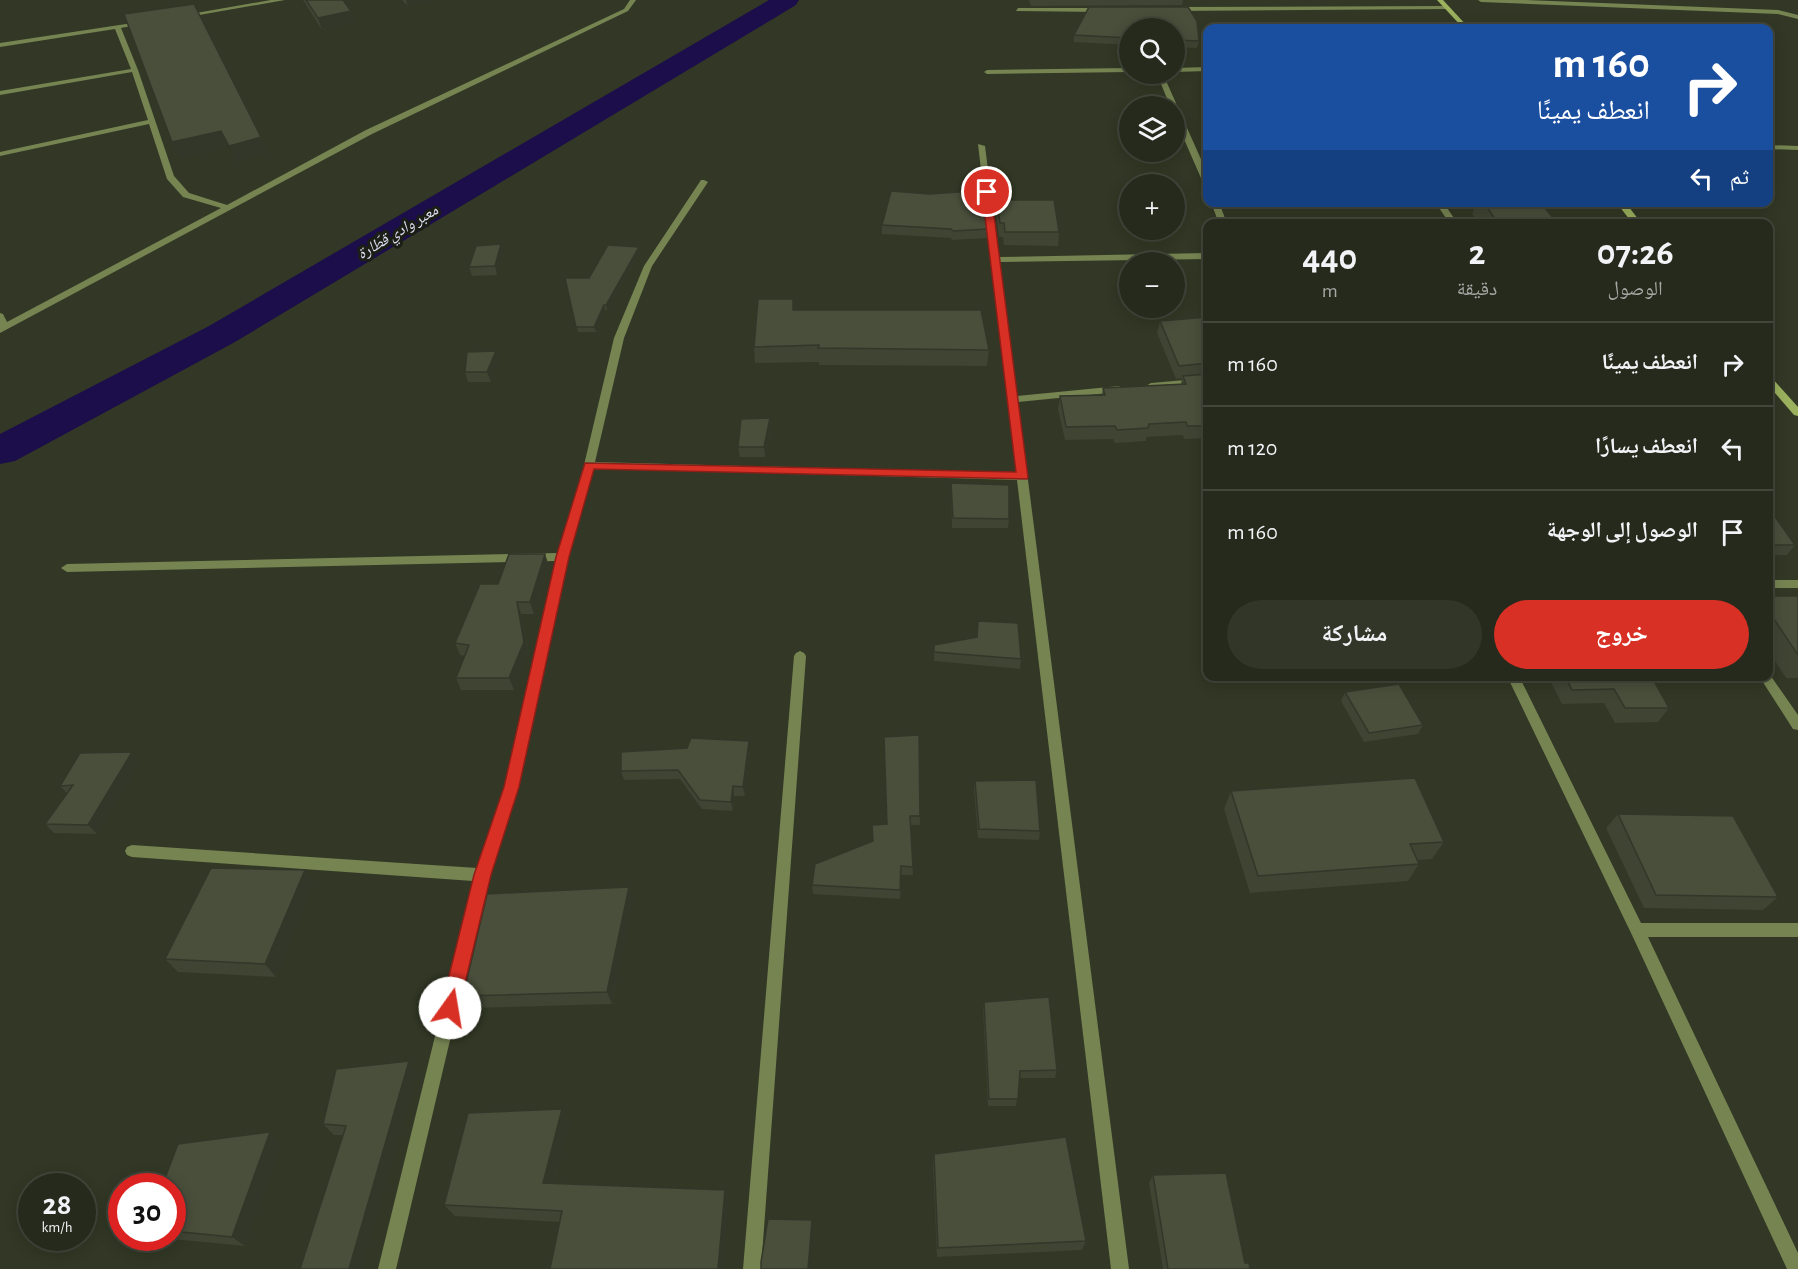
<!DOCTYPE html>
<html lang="ar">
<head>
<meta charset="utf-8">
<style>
  :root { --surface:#262a1c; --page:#323629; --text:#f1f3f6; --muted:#a4a7a3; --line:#42463b; --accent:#d93025 }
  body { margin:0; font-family:"Alegreya Sans","Noto Naskh Arabic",sans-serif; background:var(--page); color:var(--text); direction:rtl; height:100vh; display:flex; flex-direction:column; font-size:22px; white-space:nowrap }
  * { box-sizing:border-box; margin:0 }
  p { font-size:20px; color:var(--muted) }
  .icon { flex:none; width:33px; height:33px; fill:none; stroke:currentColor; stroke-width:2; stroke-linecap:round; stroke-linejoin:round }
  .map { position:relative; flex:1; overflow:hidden; direction:ltr }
  .details { position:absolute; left:1203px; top:219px; width:570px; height:462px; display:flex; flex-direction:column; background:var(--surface); border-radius:12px; box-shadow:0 3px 15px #0003,0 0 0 2px var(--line); direction:rtl }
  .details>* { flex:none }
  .banner { position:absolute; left:1203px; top:24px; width:570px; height:183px; border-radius:12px; box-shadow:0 3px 15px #0003,0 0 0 2px var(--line); direction:rtl; background:#1a4fa0; color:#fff; overflow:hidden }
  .tools { position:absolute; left:1119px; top:18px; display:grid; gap:12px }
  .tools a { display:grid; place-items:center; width:66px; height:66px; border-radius:50%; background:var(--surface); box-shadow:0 3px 15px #0003,0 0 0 2px var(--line); font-size:30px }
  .speed { position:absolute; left:18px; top:1173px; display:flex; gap:12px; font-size:30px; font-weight:700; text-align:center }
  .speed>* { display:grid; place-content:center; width:78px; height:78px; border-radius:50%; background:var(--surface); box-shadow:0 3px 15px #0003,0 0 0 2px var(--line); line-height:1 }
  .speed small { font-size:15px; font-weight:400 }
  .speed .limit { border:9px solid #d22; background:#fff; color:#111 }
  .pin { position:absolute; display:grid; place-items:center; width:51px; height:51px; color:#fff; margin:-26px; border:3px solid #fff; border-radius:50%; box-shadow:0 2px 6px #0007 }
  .me { position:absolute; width:66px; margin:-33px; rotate:13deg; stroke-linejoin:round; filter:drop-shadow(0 0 4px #0008) }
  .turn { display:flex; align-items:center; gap:21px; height:126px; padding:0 24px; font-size:27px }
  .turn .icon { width:78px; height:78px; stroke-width:2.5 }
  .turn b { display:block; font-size:42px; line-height:51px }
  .then { display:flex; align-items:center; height:57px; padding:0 24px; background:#0003; gap:12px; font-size:22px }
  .eta { display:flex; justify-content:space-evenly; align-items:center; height:102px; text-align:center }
  .eta b { font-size:36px; font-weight:700; line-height:42px }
  .cta { display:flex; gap:12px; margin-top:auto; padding:12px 24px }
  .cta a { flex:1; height:69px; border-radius:36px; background:var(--accent); color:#fff; font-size:24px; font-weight:700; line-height:69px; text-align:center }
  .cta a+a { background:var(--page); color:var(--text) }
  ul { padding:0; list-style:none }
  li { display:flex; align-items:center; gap:18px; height:84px; padding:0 24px; border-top:2px solid var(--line) }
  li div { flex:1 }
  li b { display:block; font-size:22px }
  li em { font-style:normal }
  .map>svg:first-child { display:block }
</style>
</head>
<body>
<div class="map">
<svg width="1798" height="1269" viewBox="0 0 1798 1269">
  <rect width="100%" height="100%" fill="#323825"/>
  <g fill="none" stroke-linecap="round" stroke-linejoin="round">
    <polygon fill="#1c0e4a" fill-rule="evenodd" points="769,0 799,0 796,5 235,342 15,461 0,464 0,434 209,326"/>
    <g fill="#768452" fill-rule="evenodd">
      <polygon points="271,0 285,0 182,18 179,16"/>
      <polygon points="630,0 636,0 628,11 372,134 0,333 0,313 3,314 7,322 221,208 183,197 167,179 149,124 0,156 0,152 148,120 132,72 0,95 0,91 131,69 115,29 0,47 0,43 146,21 146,23 121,28 138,70 174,176 189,193 227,205 366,130 624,9"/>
      <polygon points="1478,0 1526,0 1778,10 1798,15 1798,19 1778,14 1481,2"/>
      <polygon points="1447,6 1449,9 1176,11 1173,9 1176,7"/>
      <polygon points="1018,8 1101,8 1104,10 1101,12 1016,11"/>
      <polygon points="1208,67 1208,71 1174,72 1174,68"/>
      <polygon points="1130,68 1130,72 987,74 984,72 987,70"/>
      <polygon points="1157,74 1163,74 1208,175 1208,187 1204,185 1174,116 1174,106 1170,106"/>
      <polygon points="978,144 985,146 999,257 1208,253 1208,259 1000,262 1017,396 1119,386 1124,389 1119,392 1018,402 1129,1269 1111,1269 1017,480 593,468 568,557 519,787 489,875 396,1269 378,1269 473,881 132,857 127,855 125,851 127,847 132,845 477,868 505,787 555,561 67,572 61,568 67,564 558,553 584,465 614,338 644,266 701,180 704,180 708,182 652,266 624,338 595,462 1016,473"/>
      <polygon points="1768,145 1798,146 1798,150 1768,149"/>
      <polygon points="1211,202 1219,202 1227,224 1219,224"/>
      <polygon points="1435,202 1443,202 1458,224 1450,224"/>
      <polygon points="1208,378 1208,384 1151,389 1146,386 1151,383"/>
      <rect x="1768" y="580" width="30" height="8"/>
      <polygon points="800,651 804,653 806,656 761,1269 743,1269 794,656 796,653"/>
      <polygon points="1768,672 1798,715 1798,730 1793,729 1759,676 1768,676"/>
      <polygon points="1507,676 1519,676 1641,923 1798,923 1798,937 1648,937 1798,1253 1798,1269 1787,1269 1632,935"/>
    </g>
    <g fill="#9bb15e" fill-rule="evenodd">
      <polygon points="1437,0 1443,0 1469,28 1463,28"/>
      <polygon points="1616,202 1625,202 1642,224 1633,224"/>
      <polygon points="1768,376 1771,377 1798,407 1798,416 1794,415 1768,385"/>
    </g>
  </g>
  <g fill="#3f4433">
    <polygon points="303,0 343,0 355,23 322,30"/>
    <polygon points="402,0 433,0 408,6"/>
    <polygon points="1029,0 1183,0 1182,5 1031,6"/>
    <polygon points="1089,7 1188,7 1197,21 1199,41 1197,48 1174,47 1174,28 1130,28 1130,45 1074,42 1074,35"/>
    <polygon points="997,200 1059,232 1058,246 1004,245 1003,237 999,237 996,213"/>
    <polygon points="1477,202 1540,202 1558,224 1480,224 1472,214"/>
    <polygon points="975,204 987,229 987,238 952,240 951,238 882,234 882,225"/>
    <polygon points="639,247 640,252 607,310 605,310 596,332 578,332 565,278 589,278"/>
    <polygon points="504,254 497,275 472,276 469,267"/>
    <polygon points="794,310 989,350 987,366 819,365 819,362 755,363 754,347"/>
    <polygon points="1208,317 1208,438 1184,439 1183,435 1146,437 1146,441 1115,443 1113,439 1065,440 1058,409 1060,396 1102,395 1103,388 1181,384 1182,378 1176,379 1157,333 1160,321"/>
    <polygon points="496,351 499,360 491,382 468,382 465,372"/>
    <polygon points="770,418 771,427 765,457 740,457 738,447"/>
    <polygon points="951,483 1009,519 1008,528 952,528"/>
    <polygon points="1768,511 1795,545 1787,555 1768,555"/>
    <polygon points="549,566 534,614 521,614 529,654 514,690 461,690 456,678 465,656 460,655 455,643 498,584"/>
    <polygon points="1798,596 1798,678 1786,678 1768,650 1768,610"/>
    <polygon points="978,621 1021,659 1020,669 934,661 934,645 977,637"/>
    <polygon points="1548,676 1651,676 1669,708 1658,722 1615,723 1604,703 1562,704"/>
    <polygon points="1345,692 1423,725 1418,734 1364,742 1341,701"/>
    <polygon points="919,735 920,825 910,825 913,875 901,875 900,899 813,894 812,885 873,841 887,824"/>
    <polygon points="750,751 745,796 734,796 733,811 702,809 680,779 624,780 621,771"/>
    <polygon points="132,752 140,762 97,834 54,833 45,824 67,793 60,786"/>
    <polygon points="975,781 1040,831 1039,840 978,838 974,790"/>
    <polygon points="1231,791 1444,842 1432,859 1417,860 1419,864 1408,881 1250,893 1224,809"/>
    <polygon points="1618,814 1778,897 1763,910 1644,908 1606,828"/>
    <polygon points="305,870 314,883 276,977 178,972 165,959"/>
    <polygon points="634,900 612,1004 471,1008 463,996"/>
    <polygon points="984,1002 1057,1070 1055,1078 1020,1078 1016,1106 988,1106 983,1010"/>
    <polygon points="418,1072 343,1135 334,1135 323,1124"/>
    <polygon points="562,1109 570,1122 554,1184 725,1190 729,1202 559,1222 455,1216 444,1205"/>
    <polygon points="270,1132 282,1142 245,1246 161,1238 172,1238 172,1186"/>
    <polygon points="934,1154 1086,1241 1082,1250 937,1257 933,1164"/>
    <polygon points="1153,1175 1245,1263 1250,1269 1163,1269 1149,1183"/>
  </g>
  <g fill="#333729">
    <polygon points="406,0 433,0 408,6"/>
    <polygon points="351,11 355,23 322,30 318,18"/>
    <polygon points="221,131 229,147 179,159 172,142"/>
    <polygon points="261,137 268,153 236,163 229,146"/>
    <polygon points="501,244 504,254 497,275 495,266"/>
    <polygon points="639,247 640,252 607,310 606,305"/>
    <polygon points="604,305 605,310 596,332 594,327"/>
    <polygon points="496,351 499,360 491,382 487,372"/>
    <polygon points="770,418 771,427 765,457 764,447"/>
    <polygon points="545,554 549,566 534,614 530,602"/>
    <polygon points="517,602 521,614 529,654 514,690 509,678"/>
    <polygon points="749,741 750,751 745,796 743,787"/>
    <polygon points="132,752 140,762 97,834 88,825"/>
    <polygon points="733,786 734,796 733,811 731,802"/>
    <polygon points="305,870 314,883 276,977 265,964"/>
    <polygon points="629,887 634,900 612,1004 607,992"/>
    <polygon points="409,1061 418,1072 362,1269 349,1269"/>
    <polygon points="562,1109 570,1122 551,1195 543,1183"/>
    <polygon points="270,1132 282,1142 245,1246 232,1237"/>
    <polygon points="725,1190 729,1202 723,1269 718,1269"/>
    <polygon points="812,1220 813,1229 810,1269 808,1269"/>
  </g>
  <g fill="#494f3b" stroke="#333729" stroke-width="1.5">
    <polygon points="306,0 343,0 351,11 318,18"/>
    <polygon points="194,4 261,137 229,146 221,131 172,142 124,14"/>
    <polygon points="1089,7 1188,7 1197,21 1199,41 1174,40 1174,28 1130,28 1130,38 1074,35"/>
    <polygon points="891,191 930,194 974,191 975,204 984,204 987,229 953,231 951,229 882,225"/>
    <polygon points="997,200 1054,200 1059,232 1005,232 1004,223 1000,223"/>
    <polygon points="1483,202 1540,202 1558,224 1505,224 1502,220 1496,220"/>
    <polygon points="501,244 495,266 469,267 476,246"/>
    <polygon points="608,245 639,247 606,305 604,305 594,327 576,327 565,278 589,278"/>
    <polygon points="758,299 793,299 793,310 981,310 989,350 818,348 819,345 754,347"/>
    <polygon points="1208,317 1208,363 1179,366 1160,321"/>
    <polygon points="496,351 487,372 465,372 467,352"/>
    <polygon points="1208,374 1208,426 1187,426 1186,422 1149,424 1148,428 1117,430 1115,426 1066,427 1060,396 1105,395 1103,388 1186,384 1183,376"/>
    <polygon points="770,418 764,447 738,447 741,419"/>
    <polygon points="951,483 1009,485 1009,519 953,518"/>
    <polygon points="1768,511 1771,511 1795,545 1768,545"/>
    <polygon points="509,554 545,554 530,602 517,602 524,642 509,678 456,678 469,645 455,643 480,584 498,584"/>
    <polygon points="1768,596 1798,596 1798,655 1768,610"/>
    <polygon points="978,621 1018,623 1021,659 934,652 934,645 977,637"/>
    <polygon points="1565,676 1651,676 1669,708 1625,708 1614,689 1572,690"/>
    <polygon points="1399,684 1423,725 1369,733 1345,692"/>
    <polygon points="919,735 920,816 910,816 913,867 901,866 900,890 812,885 815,864 873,841 872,825 887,824 884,737"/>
    <polygon points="691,738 749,741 743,787 733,786 731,802 700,800 678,770 621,771 621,752 687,748"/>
    <polygon points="132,752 88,825 45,824 73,785 60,786 80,753"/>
    <polygon points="1415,778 1444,842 1410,844 1419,864 1258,876 1231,791"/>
    <polygon points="1036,780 1040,831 979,829 975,781"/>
    <polygon points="1618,814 1733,816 1778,897 1656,895"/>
    <polygon points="211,868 305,870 265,964 165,959"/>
    <polygon points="629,887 607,992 463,996 487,894"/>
    <polygon points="1049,997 1057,1070 1020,1071 1018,1099 989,1099 984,1002"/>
    <polygon points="409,1061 349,1269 300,1269 346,1126 323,1124 336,1069"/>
    <polygon points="562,1109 543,1183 725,1190 718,1269 550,1269 562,1211 444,1205 468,1113"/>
    <polygon points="270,1132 232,1237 172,1231 172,1186 162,1186 178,1144"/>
    <polygon points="1066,1137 1086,1241 938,1248 934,1154"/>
    <polygon points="1226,1173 1245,1263 1249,1263 1250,1269 1168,1269 1153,1175"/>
    <polygon points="768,1219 812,1220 808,1269 761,1269 761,1262"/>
  </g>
  <polygon fill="#d93025" stroke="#8d1f18" stroke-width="1.5" points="987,189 991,192 1028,477 1027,479 594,469 569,557 519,787 491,875 459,1008 457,1014 450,1017 444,1014 441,1008 474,875 504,787 556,557 585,463 1016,472 982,192"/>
  <g text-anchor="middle" stroke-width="6" stroke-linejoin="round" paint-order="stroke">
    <g font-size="16" font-style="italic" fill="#dfdff3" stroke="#1b1e15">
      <text transform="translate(397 231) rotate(-31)" y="6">معبر وادي قطّارة</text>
    </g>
  </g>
</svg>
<div class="tools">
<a><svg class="icon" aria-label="search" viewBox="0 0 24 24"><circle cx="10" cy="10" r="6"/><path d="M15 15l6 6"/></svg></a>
<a><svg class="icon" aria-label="layers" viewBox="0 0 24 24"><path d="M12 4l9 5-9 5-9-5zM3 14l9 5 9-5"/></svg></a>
<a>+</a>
<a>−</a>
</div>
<div class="speed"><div>28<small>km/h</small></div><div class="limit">30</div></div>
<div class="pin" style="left:987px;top:192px;background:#d93025"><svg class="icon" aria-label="arrive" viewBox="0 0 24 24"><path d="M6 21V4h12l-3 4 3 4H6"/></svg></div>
<svg class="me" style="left:450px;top:1008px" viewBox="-20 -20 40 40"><circle r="19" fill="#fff"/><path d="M0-13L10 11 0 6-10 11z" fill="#d93025"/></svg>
<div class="banner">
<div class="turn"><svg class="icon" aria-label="right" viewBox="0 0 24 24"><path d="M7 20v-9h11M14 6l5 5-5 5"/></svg><div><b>160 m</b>انعطف يمينًا</div></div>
<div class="then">ثم<svg class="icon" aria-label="left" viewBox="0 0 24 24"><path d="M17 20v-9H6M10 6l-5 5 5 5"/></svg></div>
</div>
<section class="details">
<div class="eta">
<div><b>07:26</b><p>الوصول</p></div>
<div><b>2</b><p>دقيقة</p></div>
<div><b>440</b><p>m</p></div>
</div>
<ul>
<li><svg class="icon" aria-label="right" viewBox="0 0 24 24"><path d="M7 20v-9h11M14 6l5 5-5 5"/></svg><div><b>انعطف يمينًا</b></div><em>160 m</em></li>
<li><svg class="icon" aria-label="left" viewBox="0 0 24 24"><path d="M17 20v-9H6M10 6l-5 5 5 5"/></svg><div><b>انعطف يسارًا</b></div><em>120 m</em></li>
<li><svg class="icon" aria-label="arrive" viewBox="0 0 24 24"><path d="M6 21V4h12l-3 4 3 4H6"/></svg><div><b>الوصول إلى الوجهة</b></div><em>160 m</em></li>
</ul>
<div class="cta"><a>خروج</a><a>مشاركة</a></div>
</section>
</div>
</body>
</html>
